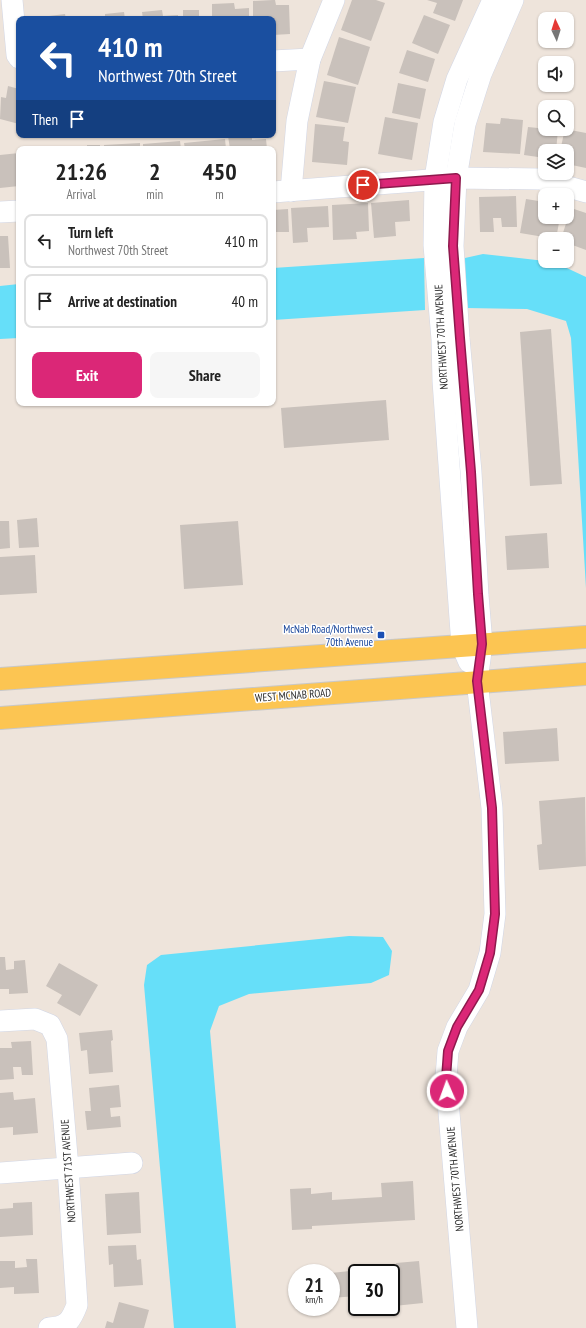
<!DOCTYPE html>
<html lang="en">
<head>
<meta charset="utf-8">
<style>
  :root { --surface:#fff; --page:#f6f6f6; --text:#222; --muted:#767676; --line:#e0e0e0; --accent:#db2777 }
  body { margin:0; font-family:"PT Sans Narrow",sans-serif; background:var(--page); color:var(--text); height:100vh; display:flex; flex-direction:column; font-size:15px; white-space:nowrap }
  * { box-sizing:border-box; margin:0 }
  p { font-size:13px; color:var(--muted) }
  .icon { flex:none; width:22px; height:22px; fill:none; stroke:currentColor; stroke-width:2; stroke-linecap:round; stroke-linejoin:round }
  .map { position:relative; flex:1; overflow:hidden }
  .side { position:absolute; left:16px; top:146px; width:260px; height:260px; display:flex; flex-direction:column; background:var(--surface); border-radius:8px; box-shadow:0 1px 3px #0004 }
  .side>* { flex:none }
  .hud { position:absolute; left:16px; top:16px; width:260px; height:122px; border-radius:8px; box-shadow:0 1px 3px #0004; background:#1a4fa0; color:#fff; overflow:hidden }
  .needle { width:26px; rotate:356deg }
  .controls { position:absolute; left:538px; top:12px; display:grid; gap:8px }
  .controls a { display:grid; place-items:center; width:36px; height:36px; border-radius:8px; background:var(--surface); box-shadow:0 1px 3px #0004; font-size:20px }
  .speed { position:absolute; left:288px; top:1264px; display:flex; gap:8px; font-size:20px; font-weight:700; text-align:center }
  .speed>* { display:grid; place-content:center; width:52px; height:52px; border-radius:50%; background:var(--surface); box-shadow:0 1px 3px #0004; line-height:1 }
  .speed small { font-size:10px; font-weight:400 }
  .speed .limit { border:2px solid #111; border-radius:6px; background:#fff; color:#111 }
  .pin { position:absolute; display:grid; place-items:center; width:34px; height:34px; color:#fff; margin:-17px; border:2px solid #fff; border-radius:50%; box-shadow:0 1px 4px #0007 }
  .me { position:absolute; width:44px; margin:-22px; rotate:358deg; stroke-linejoin:round; filter:drop-shadow(0 0 3px #0008) }
  .turn { display:flex; align-items:center; gap:14px; height:84px; padding:0 16px; font-size:18px }
  .turn .icon { width:52px; height:52px; stroke-width:2.5 }
  .turn b { display:block; font-size:28px; line-height:34px }
  .then { display:flex; align-items:center; height:38px; padding:0 16px; background:#0003; gap:8px; font-size:15px }
  .eta { display:flex; justify-content:space-evenly; align-items:center; height:68px; text-align:center }
  .eta b { font-size:24px; font-weight:600; line-height:28px }
  .button { display:flex; gap:8px; margin-top:auto; padding:8px 16px }
  .button a { flex:1; height:46px; border-radius:8px; background:var(--accent); color:#fff; font-size:16px; font-weight:600; line-height:46px; text-align:center }
  .button a+a { background:var(--page); color:var(--text) }
  ul { padding:0; list-style:none }
  li { display:flex; align-items:center; gap:12px; height:54px; margin:0 8px 6px; padding:0 8px; border:2px solid var(--line); border-radius:8px }
  li div { flex:1 }
  li b { display:block; font-size:15px }
  li em { font-style:normal }
  .map>svg:first-child { display:block }
</style>
</head>
<body>
<div class="map">
<svg width="586" height="1328" viewBox="0 0 586 1328">
  <rect width="100%" height="100%" fill="#eee4db"/>
  <g fill="#66dff9">
    <polygon points="483,254 554,262 586,277 586,588 571,338 566,321 527,309 466,308 465,258"/>
    <polygon points="424,258 425,310 273,320 273,268"/>
    <polygon points="19,284 19,338 0,339 0,286"/>
    <polygon points="349,936 383,937 392,951 389,975 371,983 249,994 219,1006 210,1031 236,1328 174,1328 144,985 147,965 161,955"/>
  </g>
  <g fill="#c9c1bb">
    <polygon points="273,0 275,0 276,5 289,5 290,34 273,35 273,19 253,19 253,1"/>
    <polygon points="352,0 376,0 385,3 371,41 341,30"/>
    <polygon points="427,0 463,0 455,21 433,13 437,3"/>
    <polygon points="234,3 235,9 249,8 249,19 212,19 212,4"/>
    <polygon points="162,10 163,16 178,15 178,19 143,19 142,12"/>
    <polygon points="183,10 199,10 199,16 209,16 209,19 183,19"/>
    <polygon points="124,12 125,19 105,19 105,14"/>
    <polygon points="65,14 66,19 50,19 49,16"/>
    <polygon points="424,15 450,25 438,54 412,43"/>
    <polygon points="101,17 101,19 86,19 86,18"/>
    <polygon points="339,37 370,47 358,85 327,75"/>
    <polygon points="407,50 435,59 428,82 399,73"/>
    <polygon points="273,77 275,77 276,111 273,111"/>
    <polygon points="324,81 356,87 348,123 316,117"/>
    <polygon points="398,83 426,89 420,119 392,113"/>
    <polygon points="8,86 19,89 19,124 0,119 1,97 6,98"/>
    <polygon points="385,117 418,123 412,160 378,154"/>
    <polygon points="501,118 523,120 520,154 483,152 486,123 500,124"/>
    <polygon points="315,124 345,127 343,141 349,142 347,165 312,162"/>
    <polygon points="528,127 558,130 556,151 545,151 545,158 524,155"/>
    <polygon points="565,129 586,133 586,168 567,164 567,151 560,151"/>
    <polygon points="235,135 252,135 252,140 266,139 267,149 230,149 228,136"/>
    <polygon points="225,139 226,149 185,149 184,143"/>
    <polygon points="180,141 181,149 143,149 143,144"/>
    <polygon points="140,143 140,149 104,149 104,145"/>
    <rect x="87" y="145" width="13" height="4"/>
    <polygon points="19,153 19,186 0,188 0,155"/>
    <polygon points="516,196 517,227 502,227 501,218 493,218 494,232 480,232 479,197"/>
    <polygon points="526,199 545,202 545,217 560,217 556,239 520,233"/>
    <polygon points="409,200 410,221 395,222 396,236 374,238 371,203"/>
    <polygon points="368,203 369,231 356,232 357,239 333,240 332,205"/>
    <polygon points="328,206 329,227 307,228 308,242 293,243 291,208"/>
    <polygon points="571,208 586,213 586,250 567,243 567,239 561,239"/>
    <polygon points="288,209 289,232 273,232 273,210"/>
    <polygon points="16,229 19,229 19,253 18,253"/>
    <polygon points="0,236 8,236 10,268 0,268"/>
    <polygon points="551,329 562,484 530,486 520,332"/>
    <polygon points="386,400 389,440 284,448 281,408"/>
    <polygon points="37,518 39,547 19,548 17,520"/>
    <polygon points="0,521 9,521 10,548 0,549"/>
    <polygon points="238,521 243,585 184,589 180,525"/>
    <polygon points="547,533 549,568 507,570 505,536"/>
    <polygon points="35,555 37,593 0,595 0,557"/>
    <polygon points="557,728 559,761 505,764 503,732"/>
    <polygon points="585,797 586,866 539,870 537,845 542,844 539,801"/>
    <polygon points="0,957 5,957 6,970 14,969 14,961 25,960 28,993 9,994 9,989 0,989"/>
    <polygon points="59,963 98,985 80,1016 57,1003 62,995 46,986"/>
    <polygon points="112,1030 113,1040 111,1041 113,1072 89,1074 87,1050 81,1051 79,1033"/>
    <polygon points="31,1041 33,1075 22,1075 21,1067 13,1067 14,1079 0,1080 0,1048 12,1048 11,1042"/>
    <polygon points="119,1085 121,1107 110,1108 111,1117 120,1116 121,1127 87,1130 85,1111 91,1111 89,1088"/>
    <polygon points="13,1092 14,1100 35,1098 38,1133 13,1135 13,1127 0,1128 0,1093"/>
    <polygon points="413,1181 415,1220 312,1226 312,1229 292,1230 290,1189 311,1188 311,1194 332,1192 332,1200 382,1197 381,1183"/>
    <polygon points="139,1192 141,1233 107,1235 105,1194"/>
    <polygon points="32,1202 33,1235 0,1237 0,1209 13,1208 13,1203"/>
    <polygon points="136,1245 137,1260 141,1259 143,1285 114,1287 113,1264 109,1265 108,1246"/>
    <polygon points="26,1259 37,1259 39,1293 14,1294 14,1287 0,1288 0,1261 15,1261 15,1268 27,1267"/>
    <polygon points="419,1261 423,1303 394,1306 393,1293 391,1293 391,1273 357,1273 357,1296 331,1298 331,1273 397,1266 396,1263"/>
    <polygon points="119,1302 149,1310 144,1328 105,1328 107,1321 113,1323"/>
    <polygon points="299,1307 329,1307 329,1309 299,1312"/>
  </g>
  <g fill="none" stroke-linecap="round" stroke-linejoin="round">
    <defs>
      <g id="minor">
        <polyline points="12,0 17,55 19,58"/>
        <polyline points="273,61 310,59"/>
        <polyline points="291,191 297,121 310,59 334,0"/>
        <polyline points="273,192 456,178 540,179 586,192"/>
        <polyline points="0,212 19,211"/>
        <polyline points="469,662 462,646 443,381 442,339 434,245 435,179 444,122 457,79 493,0"/>
        <path d="M0 1021 35 1019 50 1025 57 1039 68 1168 77 1305C71 1321 67 1327 49 1328"/>
        <polyline points="0,1173 132,1163"/>
        <polyline points="467,1328 446,1077 448,1051 457,1027 479,990 490,953 495,914 492,808 477,681 482,644 478,595 471,472 459,338 453,246 456,178 465,124 481,74 513,0"/>
      </g>
      <g id="major">
        <polyline points="0,679 586,637"/>
        <polyline points="0,718 586,674"/>
      </g>
    </defs>
    <use href="#minor" stroke="#d1d6e5" stroke-width="22"/>
    <use href="#major" stroke="#c8c8c8" stroke-width="24"/>
    <use href="#minor" stroke="#fff" stroke-width="21"/>
    <use href="#major" stroke="#fcc552" stroke-width="22"/>
  </g>
  <g fill="none" stroke-linecap="round" stroke-linejoin="round">
    <defs>
      <polyline id="route" points="363,185 456,178 453,246 460,338 471,472 478,594 482,644 477,681 492,808 495,914 490,953 479,990 457,1027 448,1051 446,1078 447,1091"/>
    </defs>
    <use href="#route" stroke="#8e194d" stroke-width="10"/>
    <use href="#route" stroke="#db2777" stroke-width="7"/>
  </g>
  <rect fill="#1a4fb4" stroke="#fff" stroke-width="1.5" x="377" y="631" width="8" height="8" rx="2"/>
  <g text-anchor="middle" stroke-width="3" stroke-linejoin="round" paint-order="stroke">
    <g font-size="11" fill="#2b2b2b" stroke="#fff">
      <text transform="translate(441 337) rotate(-93)" y="4">NORTHWEST 70TH AVENUE</text>
      <text transform="translate(293 695) rotate(-4)" y="4">WEST MCNAB ROAD</text>
      <text transform="translate(68 1171) rotate(-94)" y="4">NORTHWEST 71ST AVENUE</text>
      <text transform="translate(455 1179) rotate(-95)" y="4">NORTHWEST 70TH AVENUE</text>
    </g>
    <g font-size="11" fill="#164399" stroke="#fff" text-anchor="end">
      <text x="373" y="633">McNab Road/Northwest<tspan x="373" dy="13">70th Avenue</tspan></text>
    </g>
  </g>
</svg>
<div class="controls">
<a><svg class="needle" viewBox="-14 -14 28 28"><path d="M0-13l5 13h-10z" fill="#e53935"/><path d="M0 13l5-13h-10z" fill="#767676"/></svg></a>
<a><svg class="icon" aria-label="sound" viewBox="0 0 24 24"><path d="M4 9h4l5-4v14l-5-4H4zM17 9q2 3 0 6"/></svg></a>
<a><svg class="icon" aria-label="search" viewBox="0 0 24 24"><circle cx="10" cy="10" r="6"/><path d="M15 15l6 6"/></svg></a>
<a><svg class="icon" aria-label="layers" viewBox="0 0 24 24"><path d="M12 4l9 5-9 5-9-5zM3 14l9 5 9-5"/></svg></a>
<a>+</a>
<a>−</a>
</div>
<div class="speed"><div>21<small>km/h</small></div><div class="limit">30</div></div>
<div class="pin" style="left:363px;top:185px;background:#d93025"><svg class="icon" aria-label="arrive" viewBox="0 0 24 24"><path d="M6 21V4h12l-3 4 3 4H6"/></svg></div>
<svg class="me" style="left:447px;top:1091px" viewBox="-20 -20 40 40"><circle r="17" fill="#db2777" stroke="#fff" stroke-width="3"/><path d="M0-11L8 9 0 5-8 9z" fill="#fff"/></svg>
<div class="hud">
<div class="turn"><svg class="icon" aria-label="left" viewBox="0 0 24 24"><path d="M17 20v-9H6M10 6l-5 5 5 5"/></svg><div><b>410 m</b>Northwest 70th Street</div></div>
<div class="then">Then<svg class="icon" aria-label="arrive" viewBox="0 0 24 24"><path d="M6 21V4h12l-3 4 3 4H6"/></svg></div>
</div>
<section class="side">
<div class="eta">
<div><b>21:26</b><p>Arrival</p></div>
<div><b>2</b><p>min</p></div>
<div><b>450</b><p>m</p></div>
</div>
<ul>
<li><svg class="icon" aria-label="left" viewBox="0 0 24 24"><path d="M17 20v-9H6M10 6l-5 5 5 5"/></svg><div><b>Turn left</b><p>Northwest 70th Street</p></div><em>410 m</em></li>
<li><svg class="icon" aria-label="arrive" viewBox="0 0 24 24"><path d="M6 21V4h12l-3 4 3 4H6"/></svg><div><b>Arrive at destination</b></div><em>40 m</em></li>
</ul>
<div class="button"><a>Exit</a><a>Share</a></div>
</section>
</div>
</body>
</html>
